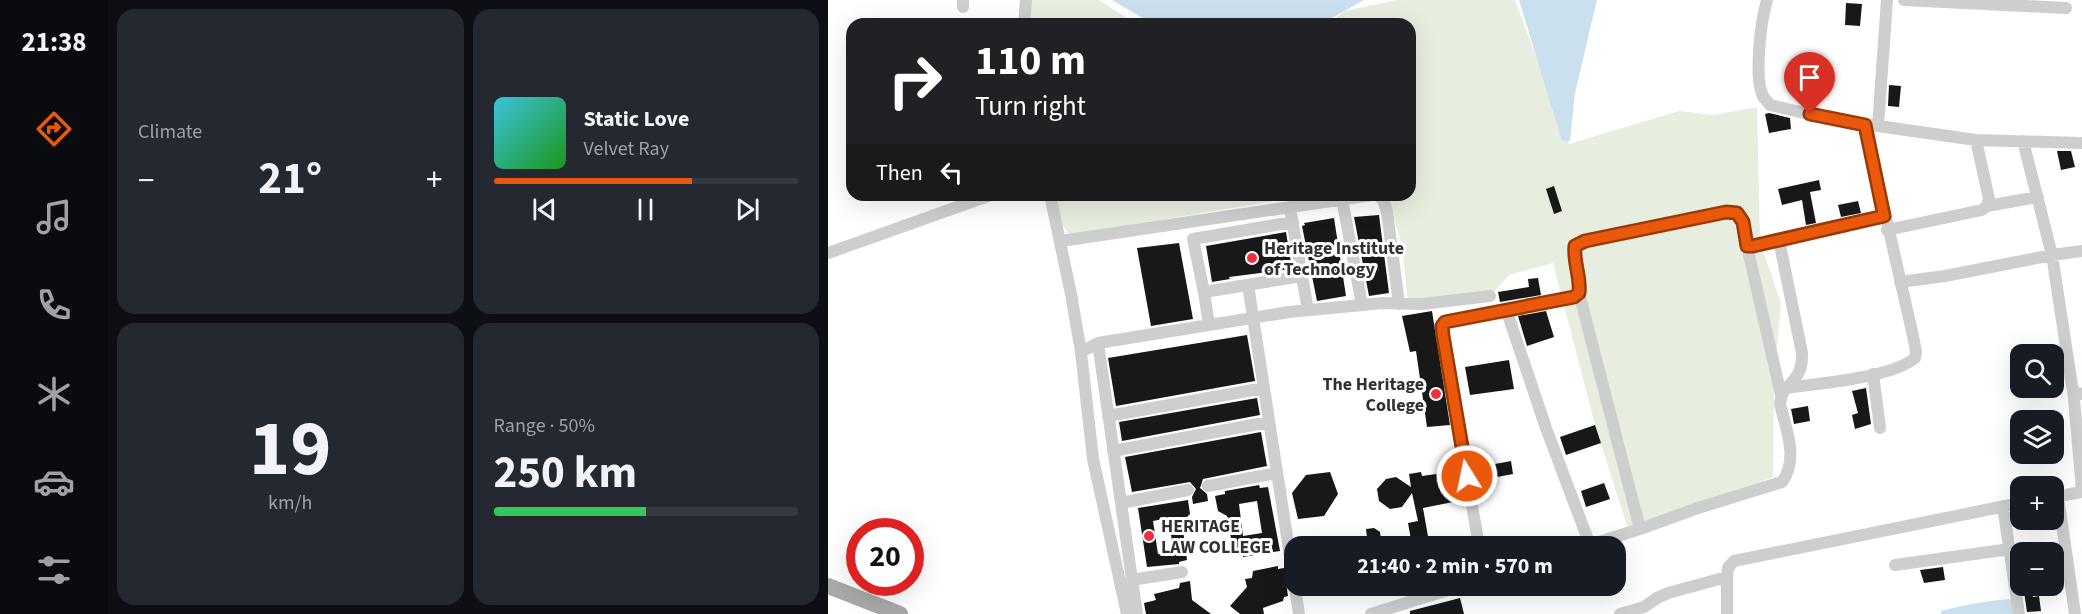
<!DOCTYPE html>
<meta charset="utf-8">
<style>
body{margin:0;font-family:"Source Sans 3",sans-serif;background:#242831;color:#f1f3f6;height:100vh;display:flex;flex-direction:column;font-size:22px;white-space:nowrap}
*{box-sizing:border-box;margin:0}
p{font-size:20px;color:#9ea1a6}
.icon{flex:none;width:33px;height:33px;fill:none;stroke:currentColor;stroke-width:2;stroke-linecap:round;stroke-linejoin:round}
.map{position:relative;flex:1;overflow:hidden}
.sheet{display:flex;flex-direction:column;gap:9px;padding:9px;background:#0d0f14;width:720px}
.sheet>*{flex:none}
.banner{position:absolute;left:18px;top:18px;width:570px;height:183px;border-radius:18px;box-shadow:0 6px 24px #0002;background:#202124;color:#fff;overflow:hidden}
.controls{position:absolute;left:1182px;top:344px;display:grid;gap:12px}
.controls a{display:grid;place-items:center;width:54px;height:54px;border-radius:12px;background:#171b24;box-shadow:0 6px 24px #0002;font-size:30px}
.speed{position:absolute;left:18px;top:518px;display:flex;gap:12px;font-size:30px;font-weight:700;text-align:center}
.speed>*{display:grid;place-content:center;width:78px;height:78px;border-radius:50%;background:#171b24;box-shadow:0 6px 24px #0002;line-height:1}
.speed .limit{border:9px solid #d22;background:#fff;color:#111}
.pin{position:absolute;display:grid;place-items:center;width:51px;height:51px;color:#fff;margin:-62px -26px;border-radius:50% 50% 50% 0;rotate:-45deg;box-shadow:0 0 6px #0007}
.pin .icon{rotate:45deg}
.me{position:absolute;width:66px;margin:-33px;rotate:350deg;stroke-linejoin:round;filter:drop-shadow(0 0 4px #0008)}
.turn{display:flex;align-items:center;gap:21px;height:126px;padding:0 30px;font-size:27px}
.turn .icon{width:78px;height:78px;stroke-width:2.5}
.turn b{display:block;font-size:42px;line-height:51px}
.then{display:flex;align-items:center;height:57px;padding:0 30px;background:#0003;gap:12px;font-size:22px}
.big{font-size:45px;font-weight:700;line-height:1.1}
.sheet .card{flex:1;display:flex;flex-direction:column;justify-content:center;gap:9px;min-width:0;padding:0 21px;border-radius:18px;background:#242831}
.sheet .dial{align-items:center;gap:0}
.dial b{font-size:78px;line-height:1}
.song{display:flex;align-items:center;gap:18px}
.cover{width:72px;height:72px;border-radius:9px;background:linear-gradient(135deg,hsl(190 70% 55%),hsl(120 70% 35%))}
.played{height:6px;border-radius:3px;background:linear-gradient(90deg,#ea580c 65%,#363941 65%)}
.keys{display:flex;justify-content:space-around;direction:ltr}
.heat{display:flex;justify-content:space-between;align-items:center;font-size:33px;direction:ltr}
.charge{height:9px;border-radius:4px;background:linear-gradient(90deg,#34c759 50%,#363941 0)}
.sheet .tiles{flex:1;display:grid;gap:9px;grid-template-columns:repeat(2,1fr)}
.trip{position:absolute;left:456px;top:536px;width:342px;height:60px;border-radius:18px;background:#171b24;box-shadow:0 6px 24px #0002;font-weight:700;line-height:60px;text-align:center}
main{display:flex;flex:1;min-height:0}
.menu{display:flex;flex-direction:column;width:108px;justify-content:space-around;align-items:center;background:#090b0e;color:#9ea1a6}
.menu .icon{width:42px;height:42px}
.menu .current{color:#ea580c}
.menu b{font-size:27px;color:#f1f3f6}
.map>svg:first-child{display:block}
.green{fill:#e7eedf}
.water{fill:#cbe0ee}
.building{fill:#181818;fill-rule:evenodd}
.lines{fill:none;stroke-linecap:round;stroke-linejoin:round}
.minor{stroke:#cecece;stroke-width:12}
.major{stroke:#a9a9a9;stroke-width:16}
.route-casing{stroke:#983908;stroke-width:15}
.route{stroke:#ea580c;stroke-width:10}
.poi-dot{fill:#ea313d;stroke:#fff;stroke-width:2}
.labels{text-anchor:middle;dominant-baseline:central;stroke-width:6;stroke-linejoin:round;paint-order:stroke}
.poi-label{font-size:18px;font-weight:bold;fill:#313131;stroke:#fff;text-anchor:start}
</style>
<main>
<nav class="menu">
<b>21:38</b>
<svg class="icon current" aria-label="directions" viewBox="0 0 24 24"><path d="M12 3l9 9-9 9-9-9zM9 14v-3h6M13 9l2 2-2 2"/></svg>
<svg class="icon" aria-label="music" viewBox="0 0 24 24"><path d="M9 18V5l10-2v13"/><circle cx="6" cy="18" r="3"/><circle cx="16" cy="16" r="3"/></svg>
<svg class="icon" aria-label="phone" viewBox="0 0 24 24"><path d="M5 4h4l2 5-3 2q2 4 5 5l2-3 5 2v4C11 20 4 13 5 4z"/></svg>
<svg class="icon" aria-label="climate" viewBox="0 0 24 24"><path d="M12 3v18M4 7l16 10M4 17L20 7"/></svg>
<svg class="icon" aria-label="car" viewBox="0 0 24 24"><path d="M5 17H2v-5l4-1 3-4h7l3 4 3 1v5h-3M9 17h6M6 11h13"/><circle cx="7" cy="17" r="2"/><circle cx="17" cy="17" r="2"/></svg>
<svg class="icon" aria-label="filters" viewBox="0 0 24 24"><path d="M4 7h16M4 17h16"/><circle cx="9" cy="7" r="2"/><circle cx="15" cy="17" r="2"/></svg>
</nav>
<section class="sheet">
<div class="tiles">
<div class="card"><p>Climate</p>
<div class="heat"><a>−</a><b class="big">21°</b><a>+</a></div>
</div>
<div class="card">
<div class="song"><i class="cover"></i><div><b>Static Love</b><p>Velvet Ray</p></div></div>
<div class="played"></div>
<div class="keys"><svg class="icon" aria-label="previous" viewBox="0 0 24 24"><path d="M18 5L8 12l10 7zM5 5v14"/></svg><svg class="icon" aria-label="pause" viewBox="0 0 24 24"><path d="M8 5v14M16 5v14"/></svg><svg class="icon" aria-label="next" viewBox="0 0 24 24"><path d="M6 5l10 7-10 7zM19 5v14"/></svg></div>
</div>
<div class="card dial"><b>19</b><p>km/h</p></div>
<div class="card"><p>Range · 50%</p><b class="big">250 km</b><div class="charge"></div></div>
</div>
</section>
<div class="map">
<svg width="1254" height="614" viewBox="0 0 1254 614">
<rect width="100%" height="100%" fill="#fff"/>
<path class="green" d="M195 0H271L308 24H194Z
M569 0H687L741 144 851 111 886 115 929 107 932 242 953 303 946 380 945 477 801 532 767 425 725 263 681 275 662 296 580 302 574 245 559 195H582V24H500L517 11Z
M220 195H481L242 235 225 213Z"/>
<path class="water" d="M284 0H536L493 24H325Z
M691 0H769L747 93 742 141H734Z
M1184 599 1187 614H1113V611C1136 605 1160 600 1184 599Z"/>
<path class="building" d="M1018 3 1034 4 1032 26 1017 25Z
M1061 85 1073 86 1071 107 1060 106Z
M941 113 962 118 963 129 941 133 937 114Z
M1229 151H1243L1247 167 1233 170Z
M991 180 993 190 982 192 988 223 978 225 974 200 954 205 950 189Z
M726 186 734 211 726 214 718 189Z
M1030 201 1033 213 1013 217 1010 205Z
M551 215 561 293 541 296 526 217Z
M506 218 518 296 489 301 474 226 477 225 476 223Z
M458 232 464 269 401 277 402 279 384 282 378 246Z
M351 243 365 319 323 326 309 248Z
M710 278 713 295 672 302 670 292 701 287 700 279Z
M604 311 622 425 599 427 588 351 582 352 574 316Z
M718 311 726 337 699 346 690 316Z
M419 335 427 381 288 406 280 358Z
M681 360 686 389 642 395 637 367Z
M1038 388 1043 424 1027 429 1024 415 1030 413 1024 391Z
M429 398 432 415 294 441 291 422Z
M980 406 982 421 966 424 963 409Z
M767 425 773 443 738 455 732 437Z
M433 432 439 466 375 479 372 488 379 494 380 501 365 504 364 497 368 489 362 482 304 492 297 457Z
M683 461 685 474 653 480 651 467Z
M630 471 635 500 595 508 601 542 584 545 580 523 590 521 584 493 574 507 562 509 551 501 549 489 558 479 568 477 583 487 581 474 593 472 594 476Z
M502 472 510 494 496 516 470 519 464 493 478 475Z
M776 483 782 499 758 507 753 491Z
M431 485 432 488 440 487 452 551 415 557V554L406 555 399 516 390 511 387 496 397 494V491ZM429 501 434 533 415 536 411 504Z
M360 500 362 514 354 522 359 560 351 562V564L319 567 310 508ZM340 518 346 552 330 554 325 521Z
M546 528 552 532 554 546H533L539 538 538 529Z
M450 566V569L456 568 460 596 456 597 455 601 435 608 436 614H412L402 606 419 587 417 579 424 578 425 571Z
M1115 567 1117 580 1096 583 1092 570Z
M362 581 364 600 383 614H318L316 603 328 600 326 594 351 588 352 583Z
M1195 585H1203L1205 597 1211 596 1213 611 1199 612Z
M632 598 636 614H582V611Z"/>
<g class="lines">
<path class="minor" d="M939 0C933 20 925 80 936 98 936 98 942 104 942 105L1001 119 1148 140 1254 143
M1076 0 1238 8
M135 7V0
M196 24 198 0
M1050 126 1059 0
M1195 141 1224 255 1244 386 1246 392 1254 394
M222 195 243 294 253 352 265 459 299 614
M549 195 555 200 559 212 571 304
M514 199 534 305
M1159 206 1210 197
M463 214 480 310
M465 222 365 239 376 292 474 276
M1059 230 1154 210 1159 206 1161 199 1148 140
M233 241 544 195
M919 246 953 395
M0 253 163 195
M1072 282 1117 276 1224 255 1254 251
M420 285 471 614
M376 292 381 325
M751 293 812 529
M678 309 718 428 762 545
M270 343 309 614
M253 352 270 343 461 312 555 303 594 304 662 296
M1045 374 1052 428
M957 388C989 384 1063 378 1087 358L1088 352 1085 336 1037 125
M1245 388 1254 490
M280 416 436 388
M285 451 441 422
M380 486 449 473
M1230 496 1247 614
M1226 497 1254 492
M293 503 360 490
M1175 506 1191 614
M651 546 615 336 614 326 617 322 746 297C759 285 745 261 747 246L757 241 898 212 909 213 915 222 919 246H925L1056 216
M758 546 812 529 870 508 954 482C971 459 958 429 952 404 954 386 963 387 970 374 974 367 974 360 974 353L951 240
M1067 565 1182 549
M899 577V614
M303 580 354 572
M543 614 636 585
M792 614 816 607 829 598 840 593 899 577 900 568 906 561 1192 503"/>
<path class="major" d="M0 586 72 614"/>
</g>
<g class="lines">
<defs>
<path id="route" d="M639 476 615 336 614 326 617 322 746 297 751 293C753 277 745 262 747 246L757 241 898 212 909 213 915 222 919 246H925L1056 216 1037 125 982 114"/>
</defs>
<use href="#route" class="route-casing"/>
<use href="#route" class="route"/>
</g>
<g class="poi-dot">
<circle cx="424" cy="258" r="6"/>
<circle cx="608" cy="394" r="6"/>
<circle cx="321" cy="536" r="6"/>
</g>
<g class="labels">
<g class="poi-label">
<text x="436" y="248">Heritage Institute<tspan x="436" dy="21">of Technology</tspan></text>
<text x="596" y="384" text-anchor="end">The Heritage<tspan x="596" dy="21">College</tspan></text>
<text x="333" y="526">HERITAGE<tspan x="333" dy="21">LAW COLLEGE</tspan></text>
</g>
</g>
</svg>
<div class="controls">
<a><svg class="icon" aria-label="search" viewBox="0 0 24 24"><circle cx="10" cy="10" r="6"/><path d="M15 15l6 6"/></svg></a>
<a><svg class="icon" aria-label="layers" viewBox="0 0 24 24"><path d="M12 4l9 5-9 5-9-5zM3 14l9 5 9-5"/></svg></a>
<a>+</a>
<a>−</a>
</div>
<div class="speed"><div class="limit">20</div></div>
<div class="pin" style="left:982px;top:114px;background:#d93025"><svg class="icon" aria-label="arrive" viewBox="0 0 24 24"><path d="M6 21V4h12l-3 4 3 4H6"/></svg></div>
<svg class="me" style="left:639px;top:476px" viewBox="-20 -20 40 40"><circle r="17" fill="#ea580c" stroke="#fff" stroke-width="3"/><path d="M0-11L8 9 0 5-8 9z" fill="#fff"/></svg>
<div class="trip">21:40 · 2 min · 570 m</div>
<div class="banner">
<div class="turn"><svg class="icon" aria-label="right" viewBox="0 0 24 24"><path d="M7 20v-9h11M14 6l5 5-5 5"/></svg><div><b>110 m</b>Turn right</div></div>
<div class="then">Then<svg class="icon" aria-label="left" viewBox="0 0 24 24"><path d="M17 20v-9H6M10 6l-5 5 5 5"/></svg></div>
</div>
</div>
</main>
